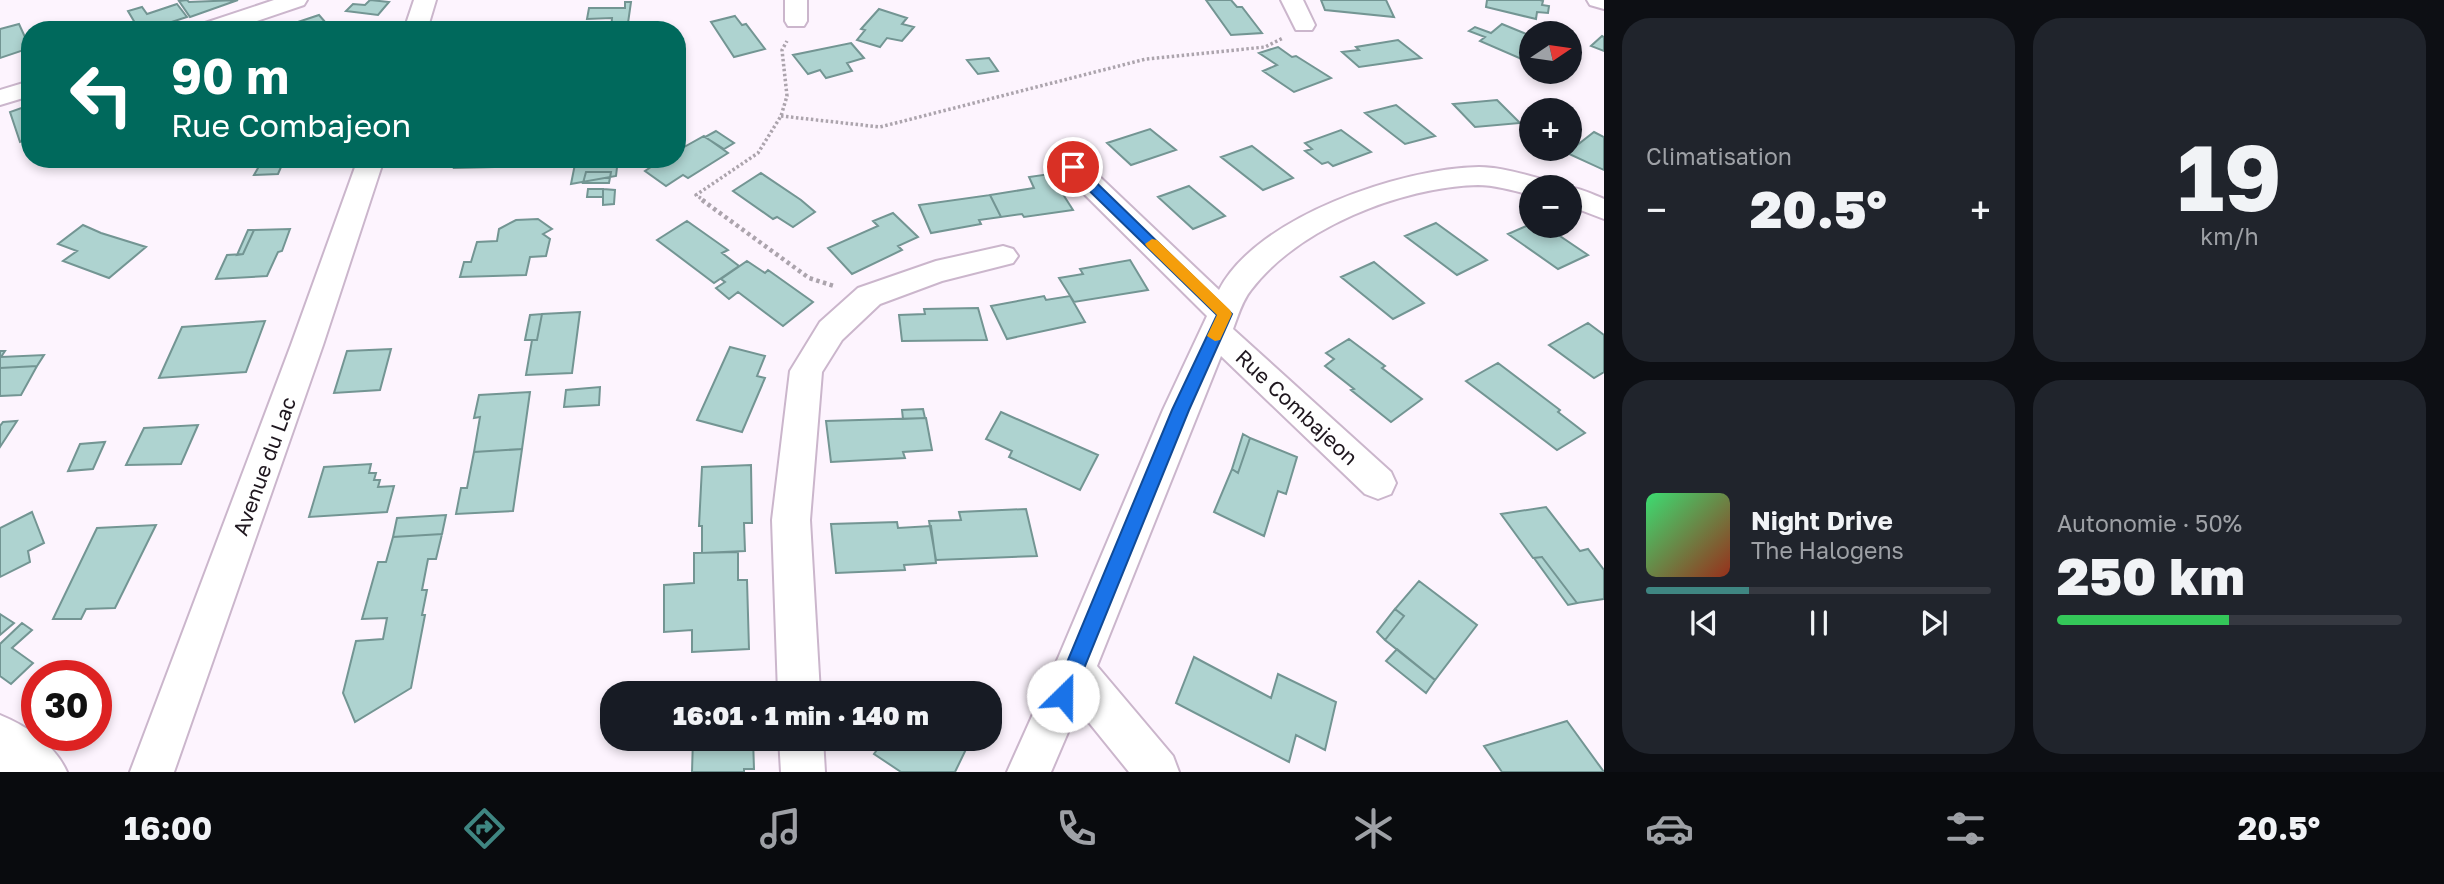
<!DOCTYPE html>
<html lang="fr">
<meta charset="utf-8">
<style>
body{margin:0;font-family:"Golos Text",sans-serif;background:#20242c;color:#f1f3f6;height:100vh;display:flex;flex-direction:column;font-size:26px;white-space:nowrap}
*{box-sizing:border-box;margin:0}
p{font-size:23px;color:#9ea1a6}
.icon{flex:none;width:38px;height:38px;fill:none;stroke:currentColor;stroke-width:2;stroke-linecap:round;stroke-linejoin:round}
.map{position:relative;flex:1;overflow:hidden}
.sheet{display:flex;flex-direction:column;gap:18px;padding:18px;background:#0d0f14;width:840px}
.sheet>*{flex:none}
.guide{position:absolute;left:21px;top:21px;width:665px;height:147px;border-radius:28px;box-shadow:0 4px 10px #0003;background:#00695c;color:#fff;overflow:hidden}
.needle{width:46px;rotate:77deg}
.controls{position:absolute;left:1519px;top:21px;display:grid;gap:14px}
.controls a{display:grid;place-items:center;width:63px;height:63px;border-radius:50%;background:#171b24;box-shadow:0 4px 10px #0003;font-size:35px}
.speed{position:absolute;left:21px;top:660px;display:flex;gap:14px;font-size:35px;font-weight:700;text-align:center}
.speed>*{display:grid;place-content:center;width:91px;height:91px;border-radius:50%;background:#171b24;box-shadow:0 4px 10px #0003;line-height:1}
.speed .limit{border:10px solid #d22;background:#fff;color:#111}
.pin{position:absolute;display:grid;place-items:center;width:60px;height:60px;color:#fff;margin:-30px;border:4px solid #fff;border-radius:50%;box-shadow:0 2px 7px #0007}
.me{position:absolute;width:77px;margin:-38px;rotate:23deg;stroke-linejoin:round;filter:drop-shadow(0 0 5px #0008)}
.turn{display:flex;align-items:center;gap:24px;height:147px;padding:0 35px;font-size:32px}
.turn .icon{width:91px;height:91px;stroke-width:2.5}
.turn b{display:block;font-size:49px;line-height:60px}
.big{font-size:52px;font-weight:800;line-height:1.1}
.sheet .tile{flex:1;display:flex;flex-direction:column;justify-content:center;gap:10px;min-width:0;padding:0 24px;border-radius:28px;background:#20242c}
.sheet .dial{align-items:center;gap:0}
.dial b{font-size:91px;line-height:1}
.song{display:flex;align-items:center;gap:21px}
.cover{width:84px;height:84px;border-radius:10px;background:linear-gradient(135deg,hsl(140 70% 55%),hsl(10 70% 35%))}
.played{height:7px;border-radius:4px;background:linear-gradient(90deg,#3f8682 30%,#363941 30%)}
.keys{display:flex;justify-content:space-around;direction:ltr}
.heat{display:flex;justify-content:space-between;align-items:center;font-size:38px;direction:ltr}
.charge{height:10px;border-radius:5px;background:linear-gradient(90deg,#34c759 50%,#363941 0)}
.sheet .tiles{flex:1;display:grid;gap:18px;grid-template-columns:repeat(2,1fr)}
.trip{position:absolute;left:600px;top:681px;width:402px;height:70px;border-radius:28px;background:#171b24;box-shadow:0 4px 10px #0003;font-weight:800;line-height:70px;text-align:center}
.tabs{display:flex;height:112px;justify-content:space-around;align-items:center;background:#090b0e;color:#9ea1a6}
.tabs .icon{width:49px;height:49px}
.tabs .active{color:#3f8682}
.tabs b{font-size:32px;color:#f1f3f6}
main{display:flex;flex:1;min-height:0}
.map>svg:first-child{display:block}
.building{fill:#aed3d0;stroke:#739593;stroke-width:2}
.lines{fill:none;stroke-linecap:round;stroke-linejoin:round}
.street-casing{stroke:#cbb6cc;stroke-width:4}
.secondary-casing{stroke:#cbb6cc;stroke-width:4}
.path-far1{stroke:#aca4ad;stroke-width:3.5;stroke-dasharray:2.5 2.5;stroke-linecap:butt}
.path{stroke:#aca4ad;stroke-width:4.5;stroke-dasharray:3.5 3.5;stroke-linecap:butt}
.street{fill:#fff;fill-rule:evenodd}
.secondary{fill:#fff;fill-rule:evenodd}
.route{fill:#1a73e8;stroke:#114b97;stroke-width:2}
.slow{fill:#f59e0b}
.labels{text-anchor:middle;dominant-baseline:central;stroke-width:5;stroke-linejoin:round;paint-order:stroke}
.street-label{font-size:21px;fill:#1e161e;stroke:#fff}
</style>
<main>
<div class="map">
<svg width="1604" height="772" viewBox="0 0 1604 772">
<rect width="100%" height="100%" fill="#fdf4fe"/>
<path class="building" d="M187 0 189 2 238 0 190 17 179 1Z
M370 0 389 2 378 15 346 11 353 4 365 5Z
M1206 0H1231L1237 7H1242L1262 33 1231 35Z
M1321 0H1386L1394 17 1325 10Z
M1487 0H1540L1543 1 1542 5 1549 6 1548 13 1537 12 1536 19 1486 7Z
M625 2H631L627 30H611L612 18 587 19 589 8H625Z
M177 4 187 17 156 27 153 23 138 28 128 11 142 7 147 14Z
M879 9 907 18 902 24 914 27 902 41 887 38 880 47 857 40 865 30 861 29Z
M319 15 332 30 277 29Z
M735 16 742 25 746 24 765 49 734 57 711 22Z
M521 23 519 30H477L479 25Z
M19 24 30 48 0 58V29Z
M1502 24 1531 36V63L1480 41 1485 37 1469 31 1475 27 1491 33Z
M1602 36 1604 37V51L1591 46Z
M1398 40 1421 58 1359 67 1342 52 1359 50 1356 47Z
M851 43 864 58 847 63 852 71 826 78 820 70 808 74 793 55Z
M1278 47 1292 57 1296 56 1331 78 1294 92 1263 71 1277 65 1259 53Z
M989 58 998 71 978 74 967 60Z
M1497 100 1520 123 1475 127 1453 104Z
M30 105V138L20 142 10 112Z
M1396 105 1435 136 1405 144 1365 113Z
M1150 129 1176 150 1131 165 1107 143Z
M1341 130 1371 152 1333 166 1328 162 1322 164 1305 151 1312 149 1305 143Z
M716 131 734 143 724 149 705 137Z
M1594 132 1604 137V170L1567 153Z
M704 136 728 153 688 178 683 175 666 186 645 171 663 159H677V151Z
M1252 146 1293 178 1263 190 1221 157Z
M457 159H496L494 167 454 168Z
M560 159H618L616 176 571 184 575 164H559Z
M284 160 278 174 254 175 262 161Z
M586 172H611L609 183H583Z
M761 173 801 200 815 212 793 227 777 217 773 219 733 191Z
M1050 174 1073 210 1024 217 1022 214 1001 217 990 195 1034 188 1029 177Z
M1189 186 1225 216 1193 229 1158 197Z
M588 189H603V197H587Z
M603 189 615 190 614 204 603 205Z
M990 195 1001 217 979 220 981 224 931 233 919 205Z
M893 213 918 237 898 246 902 250 852 274 828 248 878 226 873 221Z
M538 219 552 229 543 234 550 239 546 256 530 257 526 275 460 277 464 262H471L477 242 497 241 499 229 516 220Z
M687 221 728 250 722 253 739 266 714 283 657 240Z
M1436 223 1487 260 1457 275 1405 236Z
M1531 224 1545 226 1588 255 1558 269 1508 234Z
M83 225 101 233 146 247 109 278 63 261 77 251 58 244Z
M290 229 282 251 278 252 267 276 216 279 227 255 243 254 254 230Z
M248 230H254L243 254 237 255Z
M1130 260 1148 290 1074 302 1059 278 1083 274 1080 269Z
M747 261 765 273 768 270 813 302 783 326 738 292 729 299 716 288 725 282 721 279Z
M1374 262 1424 303 1393 319 1341 277Z
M1044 296 1046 300 1070 296 1085 322 1007 339 991 306Z
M978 308 987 340 902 341 899 315 925 314 924 309Z
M580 312 572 373 526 375 532 340H537L542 314Z
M542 314 537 340H525L530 315Z
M265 321 246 372 159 378 182 327Z
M1588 323 1604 335V372L1594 378 1549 345Z
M1349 339 1385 366 1382 368 1422 399 1391 422 1351 390 1354 389 1325 366 1334 359 1326 353Z
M730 347 765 356 757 376 765 378 742 432 697 420Z
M391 349 380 390 334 393 347 351Z
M0 351H5L1 357 44 355 37 366 0 368Z
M1498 363 1560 410 1558 412 1585 433 1557 450 1466 381Z
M37 366 21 395 0 396V368Z
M600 387 599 405 564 407 566 390Z
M530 392 522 449 474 452 480 417 474 418 479 395Z
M923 409 925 418 903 419 902 410Z
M1001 412 1098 455 1080 490 1009 457 1012 451 986 439Z
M926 418 932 450 903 452 905 458 831 462 826 421Z
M17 421 0 447V426L3 422Z
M198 425 181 464 126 465 144 428Z
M1243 434 1250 438 1238 473 1232 469Z
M1250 438 1297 457 1286 494 1278 491 1264 536 1214 512 1232 469 1238 473Z
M105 442 93 469 68 471 80 444Z
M522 449 513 511 456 514 461 488H467L474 452Z
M371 464 369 473H376L374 480H380L378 487 394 486 387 512 309 517 324 467Z
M751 465 752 523H744L745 551 702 553V526H699L702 467Z
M1546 507 1580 551 1588 549 1604 570V599L1577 603 1542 557 1533 558 1501 514Z
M1026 509 1037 556 936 560 929 521 961 520 959 512Z
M32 512 44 543 28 551 30 562 0 577V528Z
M446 515 442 534 393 537 397 518Z
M897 522 898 528 931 526 936 563 904 565 905 570 836 573 831 524Z
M156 525 115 608 86 609 81 619H53L97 528Z
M442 534 436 559H428L422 590H427L422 615H425L411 688 355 722 343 693 356 641 383 639 387 618 362 619 378 562H386L393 537Z
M738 552V580H747L749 649 692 652V630L664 632V585L694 583V553Z
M1542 557 1577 603 1568 605 1534 558Z
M1419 581 1477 625 1435 680 1385 640 1404 616 1395 609Z
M1395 609 1404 616 1385 640 1377 632Z
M0 614 14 623 0 635Z
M22 623 32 630 12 648 33 663 11 684 0 676V644Z
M1397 649 1435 680 1426 693 1386 661Z
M1194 657 1271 698 1278 674 1336 702 1325 750 1296 735 1289 762 1176 703Z
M1567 721 1604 772H1502L1484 746Z
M693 738H753L754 769H744V772H692Z
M866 738H962L969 743 955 772H901L874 754 879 747Z"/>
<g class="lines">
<defs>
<path id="street" d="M274 0H307L304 5 230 30H196L199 25Z
M414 0H436L427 30H404Z
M785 0H807V21L804 26H788L785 21Z
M1281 0H1303L1315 25 1312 30H1296Z
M1587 0H1604V9L1590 5Z
M30 81V96L0 105V90Z
M1073 158 1083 161 1219 290C1256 217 1402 168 1479 167 1500 167 1527 175 1548 181L1552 187H1531V195C1515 191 1495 185 1478 185 1401 187 1298 228 1251 290 1242 301 1238 316 1233 329L1391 472 1396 483 1391 494 1378 499 1365 494 1221 356 1097 666 1173 756 1179 772H1129L1078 709 1051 772H1007L1059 656 1163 410 1207 316 1063 173 1060 167 1063 161Z
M358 159H384L323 345 174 772H130L291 345Z
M1568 187C1580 188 1592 194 1604 199V219L1570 206Z
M1003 246 1013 249 1018 256 1013 263 942 281 880 304 842 340 822 372 810 520 820 693H778L772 520 790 371 820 322 858 288 936 261Z
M779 738H823L825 772H781Z"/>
<path id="secondary" d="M0 715C27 726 55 745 67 772H0Z"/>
</defs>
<use href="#street" class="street-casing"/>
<use href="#secondary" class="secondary-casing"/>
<path class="path-far1" d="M781 116 880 127 1146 59 1265 47 1283 38
M705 201 696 195 758 153 781 116 787 96 782 50 787 41"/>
<path class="path" d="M702 200 809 278 834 286"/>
<use href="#street" class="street"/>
<use href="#secondary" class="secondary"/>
</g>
<path class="route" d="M1073 163 1077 164 1232 314 1189 410 1070 703 1063 706 1056 703 1053 696 1172 410 1217 315 1068 170V164Z"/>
<path class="slow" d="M1152 239 1157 240 1230 310 1232 314 1220 340 1215 341 1207 336 1217 315 1147 247 1145 244Z"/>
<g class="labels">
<g class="street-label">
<text transform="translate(1297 407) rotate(43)">Rue Combajeon</text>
<text transform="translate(264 466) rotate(-70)">Avenue du Lac</text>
</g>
</g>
</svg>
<div class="controls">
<a><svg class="needle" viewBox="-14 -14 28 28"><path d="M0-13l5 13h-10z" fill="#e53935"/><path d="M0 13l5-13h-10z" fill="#9ea1a6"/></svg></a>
<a>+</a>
<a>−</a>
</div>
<div class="speed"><div class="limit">30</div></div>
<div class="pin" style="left:1073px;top:167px;background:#d93025"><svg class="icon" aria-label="arrive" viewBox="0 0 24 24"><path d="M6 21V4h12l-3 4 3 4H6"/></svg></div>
<svg class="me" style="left:1063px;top:696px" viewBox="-20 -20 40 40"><circle r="19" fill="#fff"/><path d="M0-13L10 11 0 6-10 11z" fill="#1a73e8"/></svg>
<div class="trip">16:01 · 1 min · 140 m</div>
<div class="guide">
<div class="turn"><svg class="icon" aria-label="left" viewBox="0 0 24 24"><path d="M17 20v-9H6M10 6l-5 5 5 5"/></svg><div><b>90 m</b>Rue Combajeon</div></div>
</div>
</div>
<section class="sheet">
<div class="tiles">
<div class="tile"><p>Climatisation</p>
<div class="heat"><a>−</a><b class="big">20.5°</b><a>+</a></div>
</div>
<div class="tile dial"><b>19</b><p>km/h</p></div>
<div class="tile">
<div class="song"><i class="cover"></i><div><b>Night Drive</b><p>The Halogens</p></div></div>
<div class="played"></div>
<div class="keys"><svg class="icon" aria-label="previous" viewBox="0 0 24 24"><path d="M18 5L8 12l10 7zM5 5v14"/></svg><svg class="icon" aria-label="pause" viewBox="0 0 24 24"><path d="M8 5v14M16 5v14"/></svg><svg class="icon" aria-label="next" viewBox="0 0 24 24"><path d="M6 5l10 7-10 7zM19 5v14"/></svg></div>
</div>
<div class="tile"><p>Autonomie · 50%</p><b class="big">250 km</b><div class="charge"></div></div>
</div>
</section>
</main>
<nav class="tabs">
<b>16:00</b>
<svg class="icon active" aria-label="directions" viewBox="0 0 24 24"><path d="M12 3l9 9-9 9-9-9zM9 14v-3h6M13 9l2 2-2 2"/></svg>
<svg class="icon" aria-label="music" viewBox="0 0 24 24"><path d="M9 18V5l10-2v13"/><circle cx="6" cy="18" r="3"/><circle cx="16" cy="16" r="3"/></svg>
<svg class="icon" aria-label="phone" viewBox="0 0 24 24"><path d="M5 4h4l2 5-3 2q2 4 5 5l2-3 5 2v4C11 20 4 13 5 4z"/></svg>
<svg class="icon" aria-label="climate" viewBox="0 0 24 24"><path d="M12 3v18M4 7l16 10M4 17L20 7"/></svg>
<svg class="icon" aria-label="car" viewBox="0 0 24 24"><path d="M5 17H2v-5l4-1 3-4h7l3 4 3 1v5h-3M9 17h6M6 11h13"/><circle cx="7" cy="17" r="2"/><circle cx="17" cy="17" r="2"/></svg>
<svg class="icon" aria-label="filters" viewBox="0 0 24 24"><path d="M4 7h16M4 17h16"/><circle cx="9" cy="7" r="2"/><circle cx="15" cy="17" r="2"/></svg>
<b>20.5°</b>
</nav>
